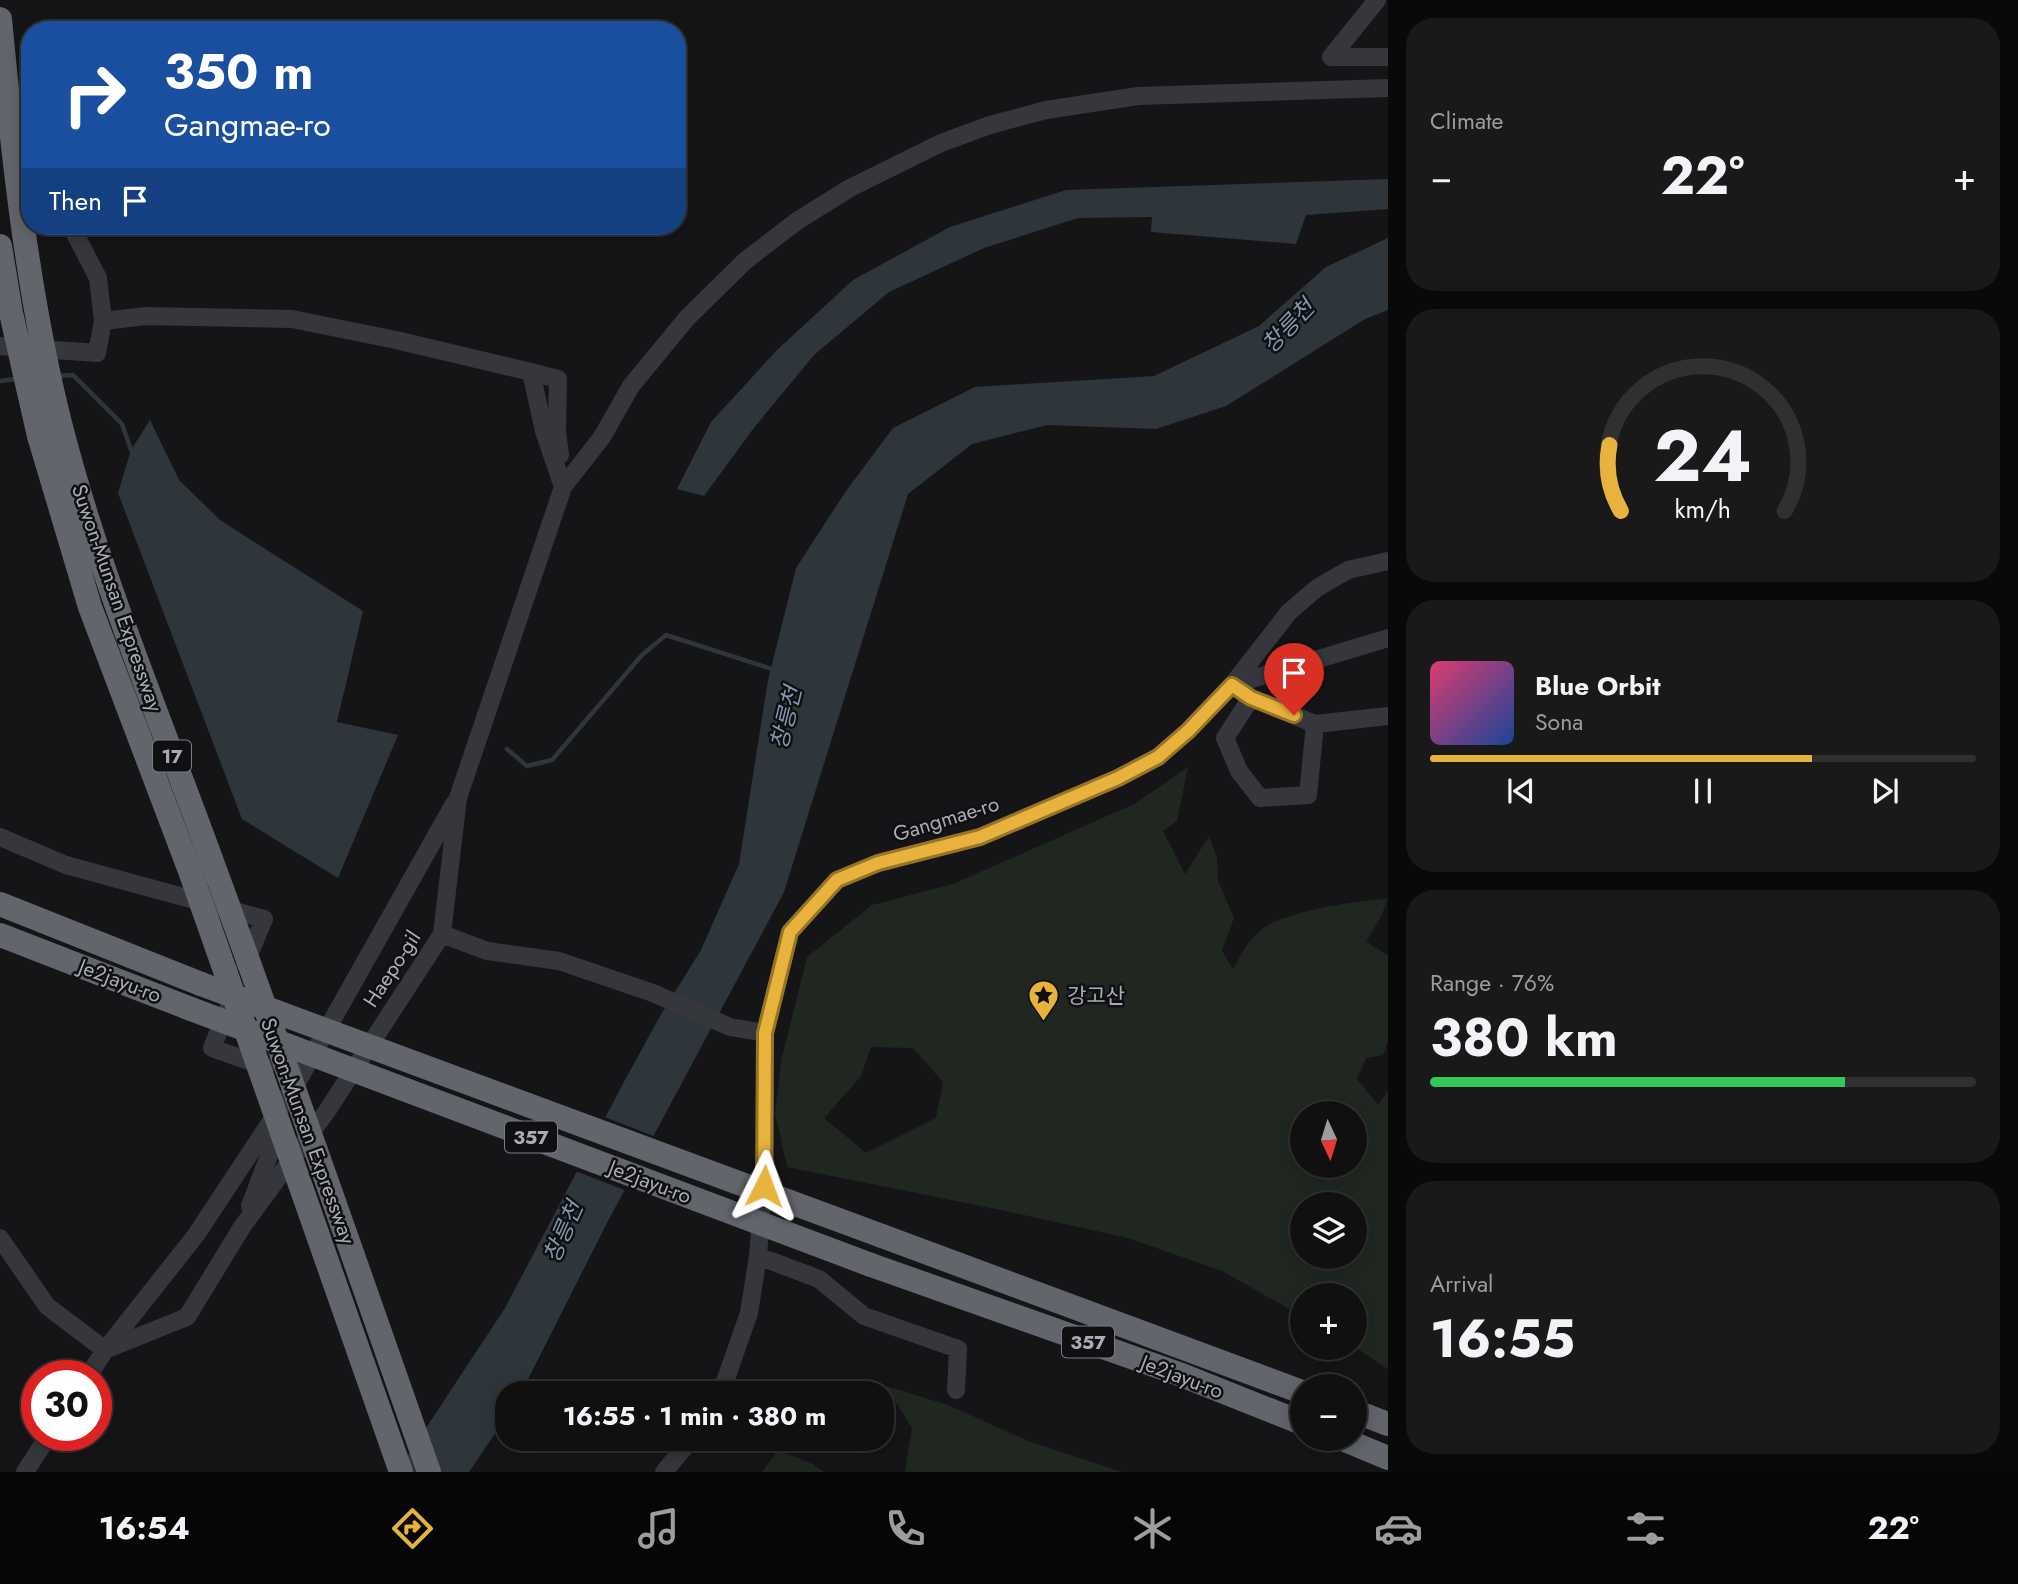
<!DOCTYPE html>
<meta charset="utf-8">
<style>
body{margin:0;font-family:Jost,"Noto Sans KR",sans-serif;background:#19191a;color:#f1f3f6;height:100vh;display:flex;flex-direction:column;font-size:26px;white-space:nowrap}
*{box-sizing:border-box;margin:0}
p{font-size:23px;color:#9c9d9f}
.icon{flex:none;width:38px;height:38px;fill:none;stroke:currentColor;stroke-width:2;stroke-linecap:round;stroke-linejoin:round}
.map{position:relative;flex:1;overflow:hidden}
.drawer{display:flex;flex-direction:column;gap:18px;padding:18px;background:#090909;width:630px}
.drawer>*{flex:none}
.hud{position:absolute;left:21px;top:21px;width:665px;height:214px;border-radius:28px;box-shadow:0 4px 18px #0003,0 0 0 2px #303031;background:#1a4fa0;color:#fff;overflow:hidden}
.needle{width:46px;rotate:176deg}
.fabs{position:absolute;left:1290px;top:1101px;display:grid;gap:14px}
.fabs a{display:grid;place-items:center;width:77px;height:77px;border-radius:50%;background:#101011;box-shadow:0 4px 18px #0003,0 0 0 2px #303031;font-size:35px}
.speed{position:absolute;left:21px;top:1360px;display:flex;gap:14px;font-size:35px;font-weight:700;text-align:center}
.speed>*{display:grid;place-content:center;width:91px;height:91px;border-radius:50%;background:#101011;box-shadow:0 4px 18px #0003,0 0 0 2px #303031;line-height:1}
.speed .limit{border:10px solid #d22;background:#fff;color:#111}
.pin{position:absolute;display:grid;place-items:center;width:60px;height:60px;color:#fff;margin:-72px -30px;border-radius:50% 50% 50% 0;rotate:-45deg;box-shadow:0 0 7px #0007}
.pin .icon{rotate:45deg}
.me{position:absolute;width:77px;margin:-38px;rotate:3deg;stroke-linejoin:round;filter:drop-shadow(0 0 5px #0008)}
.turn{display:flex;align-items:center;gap:24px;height:147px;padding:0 28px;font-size:32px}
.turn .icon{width:91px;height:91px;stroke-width:2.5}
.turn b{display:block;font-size:49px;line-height:60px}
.then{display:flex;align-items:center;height:66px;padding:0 28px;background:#0003;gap:14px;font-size:26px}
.big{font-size:52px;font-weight:700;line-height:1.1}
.drawer .widget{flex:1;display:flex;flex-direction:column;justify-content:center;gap:10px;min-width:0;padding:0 24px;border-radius:28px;background:#19191a}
.drawer .dial{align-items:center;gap:0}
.dial svg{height:182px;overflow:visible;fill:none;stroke:#303031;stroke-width:7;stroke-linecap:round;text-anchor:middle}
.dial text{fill:#f1f3f6;stroke:none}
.song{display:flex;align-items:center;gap:21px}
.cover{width:84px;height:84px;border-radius:10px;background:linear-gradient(135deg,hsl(340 70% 55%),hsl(220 70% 35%))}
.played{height:7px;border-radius:4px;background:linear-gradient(90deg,#e8b33c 70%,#303031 70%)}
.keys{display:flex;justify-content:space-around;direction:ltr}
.heat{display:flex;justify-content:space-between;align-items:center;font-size:38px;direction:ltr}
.charge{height:10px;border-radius:5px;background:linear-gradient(90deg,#34c759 76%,#303031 0)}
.trip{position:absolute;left:495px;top:1381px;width:399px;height:70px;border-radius:28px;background:#101011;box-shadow:0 4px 18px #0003,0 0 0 2px #303031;font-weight:700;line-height:70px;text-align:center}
.tab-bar{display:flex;height:112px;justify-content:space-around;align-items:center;background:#060607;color:#9c9d9f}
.tab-bar .icon{width:49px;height:49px}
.tab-bar .current{color:#e8b33c}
.tab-bar b{font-size:32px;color:#f1f3f6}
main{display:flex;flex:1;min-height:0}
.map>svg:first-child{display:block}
.green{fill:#202721;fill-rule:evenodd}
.water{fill:#2e363c}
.pier{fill:#151517}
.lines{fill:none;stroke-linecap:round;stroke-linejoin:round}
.stream{stroke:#2e363c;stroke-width:4.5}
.minor{stroke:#36373c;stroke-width:18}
.highway{stroke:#63656d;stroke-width:24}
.highway-bridge{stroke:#63656d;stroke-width:24}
.route-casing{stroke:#977427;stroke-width:18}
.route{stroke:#e8b33c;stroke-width:12}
.labels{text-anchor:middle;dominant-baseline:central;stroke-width:5;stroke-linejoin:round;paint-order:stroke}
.shield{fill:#101012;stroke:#7a7d85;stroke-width:2}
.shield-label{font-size:19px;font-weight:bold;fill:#a8acb6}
.street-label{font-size:21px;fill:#a8acb6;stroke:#101012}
.poi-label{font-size:21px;fill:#a8acb6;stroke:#101012;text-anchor:start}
.water-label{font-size:23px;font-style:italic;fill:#8198b0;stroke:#101012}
</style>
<main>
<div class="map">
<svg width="1388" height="1472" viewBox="0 0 1388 1472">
<rect width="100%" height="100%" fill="#151517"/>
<path class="green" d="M1188 767 1177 821 1163 831 1185 874 1209 836 1217 858 1218 881 1234 918 1222 951 1233 969C1241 955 1250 936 1265 927 1293 910 1355 901 1387 899L1382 915 1366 942 1388 955V1041L1383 1055 1366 1058 1357 1079 1378 1105 1388 1091V1369L1355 1347 1354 1295H1302V1316L1222 1271 1128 1238 1001 1210 787 1167 775 1113 782 1057 807 957 872 905 953 884 1134 804ZM871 1047 913 1048 943 1082 936 1118 866 1153 824 1118 861 1076ZM1302 1113H1354V1166H1302ZM1302 1204H1354V1256H1302Z
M886 1386 948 1405 1028 1441 1122 1472H905L912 1428Z
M778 1450 813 1464 824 1472H762Z"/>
<path class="water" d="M1388 179V209L1306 215 1296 244 1151 232 1152 217 1078 218 984 248 889 292 814 355 753 429 704 496 677 489 711 422 777 350 853 280 950 227 1066 190Z
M1388 238V310L1365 319 1226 406 1156 429 1047 425 972 444 908 494 784 892 608 1221 521 1393H508L507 1416 469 1472H397L505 1308 625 1080 660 1016 701 950 739 864 768 680 796 568 846 491 893 428 975 387 1154 376 1259 326 1326 267Z
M150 420 179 480 220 520 363 611 337 722 398 735 338 878 242 819 118 493 131 450Z"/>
<path class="pier" d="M602 1116 656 1137 627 1191 573 1170Z"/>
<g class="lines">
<path class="stream" d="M57 376 73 375 122 424 131 450
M0 381 16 379
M507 749 527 766 552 760 642 655 666 635 775 670"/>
<path class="minor" d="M1377 0 1331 57H1388
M71 226 98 278 103 321
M0 346 97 353 103 321 146 316 292 319 396 340 531 372 544 431 563 487
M531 372 558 379 557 431 560 455
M1232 685 1388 638
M1243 693 1251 698 1315 724 1388 716
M1251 698 1225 738 1239 771 1260 798 1308 795 1315 724
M0 837 66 865 264 919 245 964
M442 934 487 951 559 961 653 993 730 1027 765 1033
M227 1010 212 1048 266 1067
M250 1206 281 1124
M0 1238 47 1306 105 1350 196 1235 299 1079 454 804
M758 1256 819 1279 864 1316 958 1349 956 1390
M88 1376 105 1350 187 1317 242 1227 327 1111 442 934 458 798 563 487 602 437 631 386 687 318 745 261 797 221 850 188 941 143 990 125 1046 110 1138 96 1388 88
M721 1393 749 1313 758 1256 765 1162V1033L790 932 837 880 879 863 980 837 1118 778 1158 757 1188 731 1232 685 1289 612 1317 588 1348 570 1388 561
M25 1472 49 1435
M664 1472 692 1438"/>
<path class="highway" d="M0 904 201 984
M0 935 191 1009
M882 1236 1302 1392
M871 1265 1179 1374 1302 1423
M1354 1411 1388 1424
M1340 1438 1388 1458"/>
<path class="highway-bridge" d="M0 19C13 156 27 293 61 427 100 578 161 721 214 867 288 1068 358 1270 429 1472
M0 246 11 313 39 436 90 607 190 871 401 1472
M201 984 882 1236
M191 1009 871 1265"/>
</g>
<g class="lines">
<defs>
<path id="route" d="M764 1186 765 1033 790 932 837 880 878 863 980 837 1118 778 1158 757 1188 731 1232 685 1251 698 1294 715"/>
</defs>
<use href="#route" class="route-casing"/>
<use href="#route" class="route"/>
</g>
<defs>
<symbol id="sight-pin" viewBox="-11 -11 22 30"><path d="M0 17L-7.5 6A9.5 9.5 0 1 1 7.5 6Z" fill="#e8b33c" stroke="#101012"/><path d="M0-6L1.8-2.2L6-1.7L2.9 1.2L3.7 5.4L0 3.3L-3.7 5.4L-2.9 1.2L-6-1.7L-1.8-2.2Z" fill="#111"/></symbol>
</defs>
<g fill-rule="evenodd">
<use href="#sight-pin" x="1026" y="978" width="35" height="47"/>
</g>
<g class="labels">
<g class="shield">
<rect x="153" y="740.5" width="38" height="31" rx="5"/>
<rect x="505" y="1121.5" width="52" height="31" rx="5"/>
<rect x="1062" y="1326.5" width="52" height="31" rx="5"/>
</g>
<g class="shield-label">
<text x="172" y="756">17</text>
<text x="531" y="1137">357</text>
<text x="1088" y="1342">357</text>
</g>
<g class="street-label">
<text transform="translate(117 598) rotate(71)">Suwon-Munsan Expressway</text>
<text transform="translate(946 819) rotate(-17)">Gangmae-ro</text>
<text transform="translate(392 969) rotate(-57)">Haepo-gil</text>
<text transform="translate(120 981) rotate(21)">Je2jayu-ro</text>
<text transform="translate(308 1131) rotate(70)">Suwon-Munsan Expressway</text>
<text transform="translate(650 1182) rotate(21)">Je2jayu-ro</text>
<text transform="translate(1182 1377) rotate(21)">Je2jayu-ro</text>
</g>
<g class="poi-label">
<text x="1067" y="996">강고산</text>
</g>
<g class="water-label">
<text transform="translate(1288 326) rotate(-46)">창릉천</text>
<text transform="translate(786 718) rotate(-76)">창릉천</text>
<text transform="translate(563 1232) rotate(-66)">창릉천</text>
</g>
</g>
</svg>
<div class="fabs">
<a><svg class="needle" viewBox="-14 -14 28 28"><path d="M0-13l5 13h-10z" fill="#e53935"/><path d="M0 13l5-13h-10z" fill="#9c9d9f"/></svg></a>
<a><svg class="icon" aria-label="layers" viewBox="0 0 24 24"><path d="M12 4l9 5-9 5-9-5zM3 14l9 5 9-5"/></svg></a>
<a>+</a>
<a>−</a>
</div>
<div class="speed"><div class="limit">30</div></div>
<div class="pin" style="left:1294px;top:715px;background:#d93025"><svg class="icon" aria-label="arrive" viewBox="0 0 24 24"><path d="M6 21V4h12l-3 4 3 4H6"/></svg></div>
<svg class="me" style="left:764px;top:1186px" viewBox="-20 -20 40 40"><path d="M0-17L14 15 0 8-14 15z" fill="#e8b33c" stroke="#fff" stroke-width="4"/></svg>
<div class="trip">16:55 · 1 min · 380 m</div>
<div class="hud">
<div class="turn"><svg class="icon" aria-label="right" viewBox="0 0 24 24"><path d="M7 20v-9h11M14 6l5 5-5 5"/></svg><div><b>350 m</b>Gangmae-ro</div></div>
<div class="then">Then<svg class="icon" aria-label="arrive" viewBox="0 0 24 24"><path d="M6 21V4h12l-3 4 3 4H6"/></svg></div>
</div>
</div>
<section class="drawer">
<div class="widget"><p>Climate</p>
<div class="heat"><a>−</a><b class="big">22°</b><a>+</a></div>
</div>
<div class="widget dial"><svg viewBox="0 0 100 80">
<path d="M14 69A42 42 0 1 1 86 69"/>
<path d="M14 69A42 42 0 0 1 9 40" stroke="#e8b33c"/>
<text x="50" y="56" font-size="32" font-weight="700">24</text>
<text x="50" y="72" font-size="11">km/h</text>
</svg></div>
<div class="widget">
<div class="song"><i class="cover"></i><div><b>Blue Orbit</b><p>Sona</p></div></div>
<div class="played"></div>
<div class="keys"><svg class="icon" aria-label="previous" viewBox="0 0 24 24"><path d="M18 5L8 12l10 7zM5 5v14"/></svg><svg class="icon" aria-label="pause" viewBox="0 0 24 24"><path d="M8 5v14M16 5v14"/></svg><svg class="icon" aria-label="next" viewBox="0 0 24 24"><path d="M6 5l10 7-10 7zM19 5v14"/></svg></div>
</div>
<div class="widget"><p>Range · 76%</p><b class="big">380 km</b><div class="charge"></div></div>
<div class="widget"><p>Arrival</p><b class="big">16:55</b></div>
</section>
</main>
<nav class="tab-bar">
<b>16:54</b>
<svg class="icon current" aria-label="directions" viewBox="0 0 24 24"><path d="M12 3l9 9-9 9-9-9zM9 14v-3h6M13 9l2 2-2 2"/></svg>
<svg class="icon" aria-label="music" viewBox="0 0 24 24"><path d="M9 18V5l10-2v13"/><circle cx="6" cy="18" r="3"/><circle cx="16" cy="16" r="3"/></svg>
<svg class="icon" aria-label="phone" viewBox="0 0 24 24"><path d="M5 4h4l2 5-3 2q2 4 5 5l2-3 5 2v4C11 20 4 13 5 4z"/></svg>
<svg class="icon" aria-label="climate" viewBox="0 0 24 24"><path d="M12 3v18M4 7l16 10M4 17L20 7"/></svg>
<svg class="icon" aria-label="car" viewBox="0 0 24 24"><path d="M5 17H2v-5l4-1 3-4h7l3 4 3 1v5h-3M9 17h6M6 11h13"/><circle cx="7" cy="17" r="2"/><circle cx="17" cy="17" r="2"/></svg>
<svg class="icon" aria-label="filters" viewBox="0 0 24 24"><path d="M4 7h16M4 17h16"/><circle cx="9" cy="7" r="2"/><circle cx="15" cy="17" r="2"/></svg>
<b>22°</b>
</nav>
